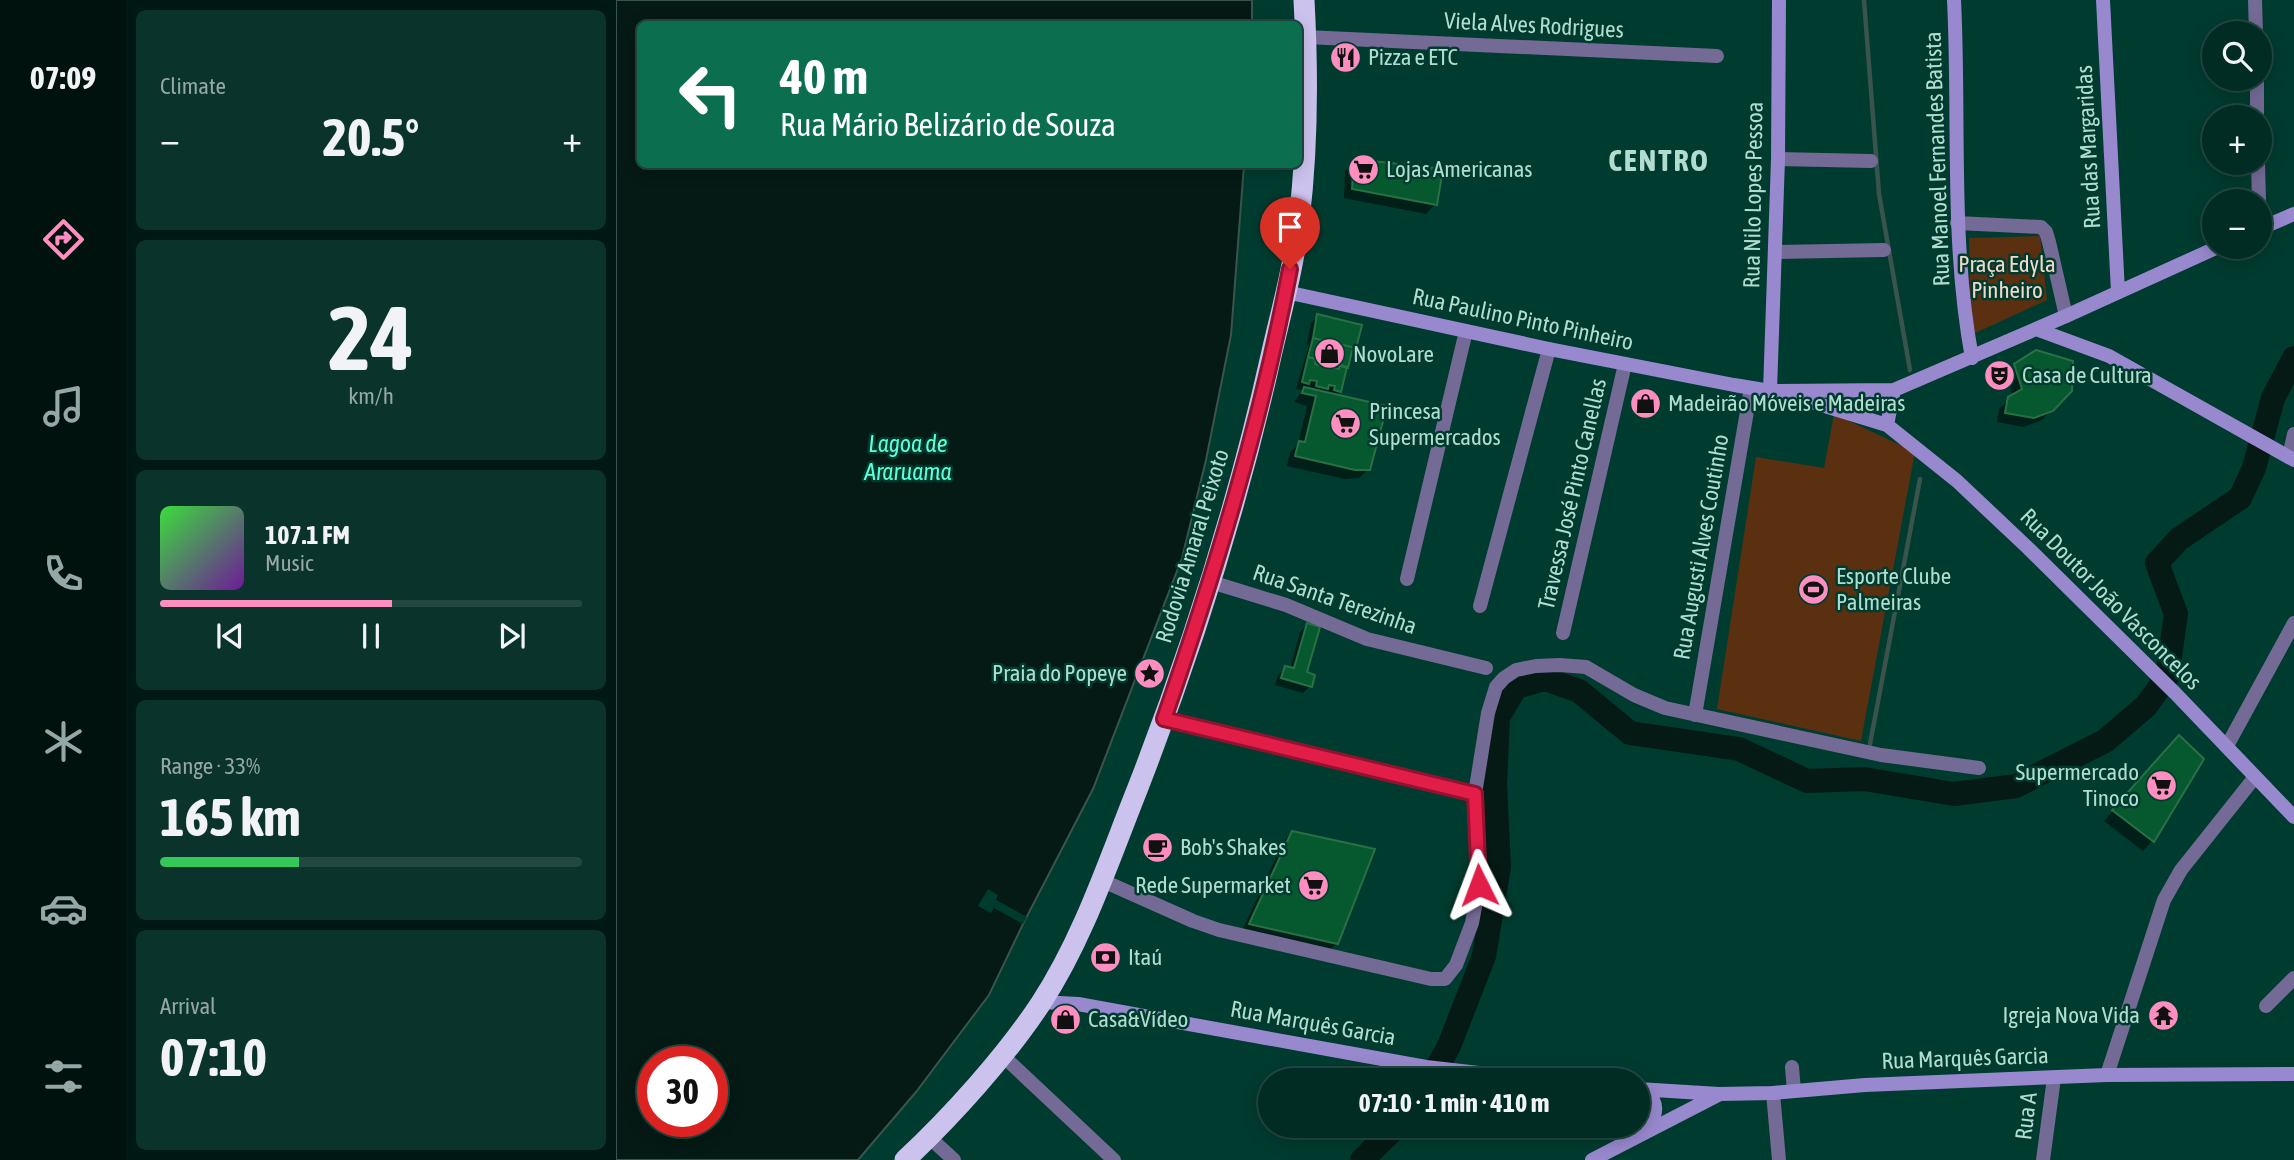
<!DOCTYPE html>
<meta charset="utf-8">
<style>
body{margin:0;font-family:"Asap Condensed",sans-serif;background:#0a342b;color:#f1f3f6;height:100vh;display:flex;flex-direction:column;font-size:26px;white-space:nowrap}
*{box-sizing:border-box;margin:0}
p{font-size:23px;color:#95a7a6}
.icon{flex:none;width:38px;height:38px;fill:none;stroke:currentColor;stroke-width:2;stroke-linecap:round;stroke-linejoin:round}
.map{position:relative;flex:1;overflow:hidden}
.side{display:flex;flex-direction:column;gap:10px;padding:10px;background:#001813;width:490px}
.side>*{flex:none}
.hud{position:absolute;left:21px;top:21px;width:665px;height:147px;border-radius:10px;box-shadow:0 4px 18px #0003,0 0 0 2px #224841;background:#0b6e4f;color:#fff;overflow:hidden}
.tools{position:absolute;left:1586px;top:21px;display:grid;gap:14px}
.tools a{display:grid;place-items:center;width:70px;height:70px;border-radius:50%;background:#002c23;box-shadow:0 4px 18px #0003,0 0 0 2px #224841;font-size:35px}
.speed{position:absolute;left:21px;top:1046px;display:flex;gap:14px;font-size:35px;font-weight:700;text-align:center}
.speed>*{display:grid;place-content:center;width:91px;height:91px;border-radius:50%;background:#002c23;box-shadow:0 4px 18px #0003,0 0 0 2px #224841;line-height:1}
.speed .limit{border:10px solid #d22;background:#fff;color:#111}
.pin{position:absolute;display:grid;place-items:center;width:60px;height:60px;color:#fff;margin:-72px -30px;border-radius:50% 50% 50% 0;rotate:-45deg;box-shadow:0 0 7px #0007}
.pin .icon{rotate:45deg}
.me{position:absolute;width:77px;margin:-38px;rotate:357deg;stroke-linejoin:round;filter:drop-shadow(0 0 5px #0008)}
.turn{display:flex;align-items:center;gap:24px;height:147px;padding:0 28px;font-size:32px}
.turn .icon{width:91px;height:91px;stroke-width:2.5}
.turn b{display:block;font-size:49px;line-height:60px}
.big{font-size:52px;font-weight:700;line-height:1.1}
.side .widget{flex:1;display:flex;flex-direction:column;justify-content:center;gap:10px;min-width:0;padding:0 24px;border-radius:10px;background:#0a342b}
.side .dial{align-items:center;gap:0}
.dial b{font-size:91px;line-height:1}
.song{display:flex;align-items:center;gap:21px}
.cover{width:84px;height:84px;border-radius:10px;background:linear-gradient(135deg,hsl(120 70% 55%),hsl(280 70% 35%))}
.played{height:7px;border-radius:4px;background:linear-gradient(90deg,#fd8ebf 55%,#224841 55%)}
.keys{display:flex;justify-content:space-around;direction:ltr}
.heat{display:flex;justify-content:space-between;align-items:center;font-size:38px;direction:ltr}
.charge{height:10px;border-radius:5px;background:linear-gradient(90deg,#34c759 33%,#224841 0)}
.trip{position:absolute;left:642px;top:1068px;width:392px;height:70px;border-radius:35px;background:#002c23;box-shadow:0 4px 18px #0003,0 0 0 2px #224841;font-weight:700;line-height:70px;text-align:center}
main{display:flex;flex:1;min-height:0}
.tab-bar{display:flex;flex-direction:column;width:126px;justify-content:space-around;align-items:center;background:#00120e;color:#95a7a6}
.tab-bar .icon{width:49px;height:49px}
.tab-bar .selected{color:#fd8ebf}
.tab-bar b{font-size:32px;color:#f1f3f6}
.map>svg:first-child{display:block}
.green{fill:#5a3011}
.water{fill:#051a14;stroke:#39544c;stroke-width:2;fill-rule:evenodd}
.pier{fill:#003b2f}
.shadow{fill:#0007}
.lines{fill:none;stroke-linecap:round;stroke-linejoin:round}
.stream{stroke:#39544c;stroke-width:4.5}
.river{stroke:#051a14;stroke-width:24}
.building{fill:#06582e;stroke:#297045;stroke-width:2}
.street{stroke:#736a96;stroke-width:14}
.secondary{stroke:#9889ce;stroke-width:14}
.highway{stroke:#cbc3ee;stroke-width:21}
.route-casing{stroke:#92132f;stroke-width:18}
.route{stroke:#e11d48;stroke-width:12}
.labels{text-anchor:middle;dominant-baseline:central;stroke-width:5;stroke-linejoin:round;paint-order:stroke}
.street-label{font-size:23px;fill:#b1ddcf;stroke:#003b2f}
.poi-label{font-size:23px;fill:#b1ddcf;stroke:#003b2f;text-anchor:start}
.park-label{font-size:23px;fill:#f2d8c8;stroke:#003b2f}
.water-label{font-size:24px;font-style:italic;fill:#5ffed6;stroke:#003b2f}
.district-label{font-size:30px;font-weight:bold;letter-spacing:2px;fill:#b1ddcf;stroke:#003b2f}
</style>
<main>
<nav class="tab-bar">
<b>07:09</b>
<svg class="icon selected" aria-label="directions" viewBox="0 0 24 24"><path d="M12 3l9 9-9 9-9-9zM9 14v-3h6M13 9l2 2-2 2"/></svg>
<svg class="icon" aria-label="music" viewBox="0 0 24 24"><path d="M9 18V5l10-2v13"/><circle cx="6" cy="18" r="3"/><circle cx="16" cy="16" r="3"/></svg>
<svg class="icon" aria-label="phone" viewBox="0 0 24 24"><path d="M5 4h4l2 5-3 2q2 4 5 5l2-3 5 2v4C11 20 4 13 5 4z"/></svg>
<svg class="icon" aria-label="climate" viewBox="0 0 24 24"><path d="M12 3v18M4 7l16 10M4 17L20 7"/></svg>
<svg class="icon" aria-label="car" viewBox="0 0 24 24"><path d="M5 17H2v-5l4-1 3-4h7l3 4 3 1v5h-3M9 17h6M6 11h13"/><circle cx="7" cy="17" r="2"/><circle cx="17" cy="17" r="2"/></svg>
<svg class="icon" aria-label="filters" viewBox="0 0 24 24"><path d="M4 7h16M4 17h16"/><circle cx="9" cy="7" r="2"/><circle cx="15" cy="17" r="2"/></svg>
</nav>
<section class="side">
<div class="widget"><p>Climate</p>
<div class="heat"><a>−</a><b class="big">20.5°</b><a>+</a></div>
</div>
<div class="widget dial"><b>24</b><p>km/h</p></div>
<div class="widget">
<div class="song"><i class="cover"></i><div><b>107.1 FM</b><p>Music</p></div></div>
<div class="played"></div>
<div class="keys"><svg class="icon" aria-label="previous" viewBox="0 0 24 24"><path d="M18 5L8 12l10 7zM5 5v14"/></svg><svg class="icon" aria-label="pause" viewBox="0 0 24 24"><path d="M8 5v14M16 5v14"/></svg><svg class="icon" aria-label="next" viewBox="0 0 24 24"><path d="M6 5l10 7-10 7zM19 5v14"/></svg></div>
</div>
<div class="widget"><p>Range · 33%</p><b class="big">165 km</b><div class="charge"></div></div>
<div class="widget"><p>Arrival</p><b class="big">07:10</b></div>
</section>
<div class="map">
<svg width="1678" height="1160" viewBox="0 0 1678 1160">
<rect width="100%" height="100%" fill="#003b2f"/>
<path class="green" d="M1424 236 1431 300 1355 335 1353 238Z
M1218 414 1299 452 1245 741 1101 709 1140 457 1208 468Z"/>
<path class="water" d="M0 0H636V24H24V164L628 165 615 335 590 460 566 558 477 789 407 924 373 995 300 1092 242 1160H0ZM37 1062H96V1122H37Z"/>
<path class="pier" d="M372 889 382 895 380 900 411 917 407 924 378 908 375 913 362 906Z"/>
<path class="shadow" d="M738 161 819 204 810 214 728 198 729 171Z
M702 316 738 351 733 355 724 391 719 396 753 469 743 478 729 479 671 466 674 452 682 445 691 406 678 402 687 390 680 389 693 345H691L695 323Z
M1399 366 1454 390 1426 420 1407 427 1381 422 1383 409 1397 397 1390 375Z
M691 625 689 674 694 686 687 693 659 685 662 675 669 668 674 669 684 632Z
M1554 747 1585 759 1536 841 1527 851 1488 821Z
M677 832 721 943 711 953 625 933 667 842Z"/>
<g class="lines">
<path class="stream" d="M1248 0 1263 194 1294 370
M1254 744 1304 479
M1248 779V769"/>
<path class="river" d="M814 1080 833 1046 868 956 883 867 879 784 882 717 900 687 929 679 963 691 1014 733 1123 749 1191 781 1248 779 1338 794 1400 786 1489 741 1530 706 1551 677 1560 614 1541 563 1563 539 1624 498 1638 468 1657 398 1678 358
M746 1160 782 1125"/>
</g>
<path class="building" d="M738 159 827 169 821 205 736 189Z
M701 314 746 325 740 348 697 338Z
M697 338 740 348 739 351H736L732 368 692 357Z
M1420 350 1457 361 1456 391 1437 411 1418 418 1389 413 1392 397 1406 389 1398 364Z
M692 357 700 359 699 364 703 365 704 360 720 364 719 368 723 369 724 365 731 367 725 392 718 390 719 386 713 385 712 389 700 386 701 381 694 380 693 384 686 382Z
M688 387 771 406 754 470H739L679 456 683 441 689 442 700 396 686 393Z
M691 623 704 627 691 672 699 675 696 687 665 678 669 666 678 668Z
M1563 735 1588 759 1538 842 1496 810Z
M676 831 759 849 722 944 633 924Z"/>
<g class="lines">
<path class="street" d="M1639 0 1640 33
M690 37 1101 56
M1641 79V117
M1162 159 1255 161
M1642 163 1643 201
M1643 209 1644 229
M1341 223 1425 227 1430 232 1433 242 1450 316
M1159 252 1268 250
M1673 457 1678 434
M791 579 850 331
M595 582 670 605 751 639 870 668
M864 606 933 349
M947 633 1009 364
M1079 715 1135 388
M548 720 859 794
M1611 746 1678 623
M485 880 577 921 603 930 815 979H829L840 965 856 923 863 885 859 794 872 713 880 687 888 678 900 670 920 666 944 665 970 667 1018 695 1049 708 1265 755 1363 768
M1650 1006 1678 978
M386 1055 498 1160
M1176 1067 1178 1091
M1491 1075 1548 900 1565 870 1639 777
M1157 1093 1163 1160
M313 1137 338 1160
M1427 1160 1438 1078"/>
<path class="secondary" d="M1338 0C1344 119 1334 239 1356 358
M1487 0 1502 292
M1643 229 1678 214
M670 292 933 349 1118 385 1154 391 1278 390 1450 316 1602 247
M1420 329 1493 356 1678 460
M1154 391 1162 159 1163 0
M1176 396 1271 425 1341 481 1412 548 1559 693 1678 817
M1271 425 1278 390
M426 1002 462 1004 810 1067 925 1080
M1022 1089 1103 1094 1157 1093 1249 1085 1491 1075 1678 1074
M1030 1090C1043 1104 1041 1113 1032 1129
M976 1160 1102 1095"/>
<path class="highway" d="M289 1160C336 1116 390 1056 425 1003 467 939 493 860 521 790 576 649 622 504 655 356 665 312 678 266 683 220 692 147 692 74 688 0"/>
</g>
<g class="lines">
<defs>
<path id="route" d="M674 269C645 423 599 572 548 719L859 794 863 885"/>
</defs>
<use href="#route" class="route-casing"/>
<use href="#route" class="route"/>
</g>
<defs>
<symbol id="restaurant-disc" viewBox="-11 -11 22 22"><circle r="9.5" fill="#fd8ebf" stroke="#003b2f"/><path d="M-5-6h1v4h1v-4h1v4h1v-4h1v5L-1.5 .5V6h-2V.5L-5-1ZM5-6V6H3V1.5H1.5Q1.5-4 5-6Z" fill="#111"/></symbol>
<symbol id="supermarket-disc" viewBox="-11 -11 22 22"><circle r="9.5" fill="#fd8ebf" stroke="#003b2f"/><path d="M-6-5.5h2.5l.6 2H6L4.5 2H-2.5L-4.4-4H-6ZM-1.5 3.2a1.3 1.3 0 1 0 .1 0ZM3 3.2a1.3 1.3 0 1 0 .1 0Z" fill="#111"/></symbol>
<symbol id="shop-disc" viewBox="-11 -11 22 22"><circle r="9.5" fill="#fd8ebf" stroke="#003b2f"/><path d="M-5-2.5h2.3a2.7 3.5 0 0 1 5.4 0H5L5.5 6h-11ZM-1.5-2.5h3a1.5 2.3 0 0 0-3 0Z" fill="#111"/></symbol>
<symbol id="theatre-disc" viewBox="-11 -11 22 22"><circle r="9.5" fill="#fd8ebf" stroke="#003b2f"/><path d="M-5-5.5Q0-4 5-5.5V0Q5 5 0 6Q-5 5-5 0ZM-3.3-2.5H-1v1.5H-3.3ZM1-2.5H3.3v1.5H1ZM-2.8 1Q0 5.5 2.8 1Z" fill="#111"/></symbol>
<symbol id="stadium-disc" viewBox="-11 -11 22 22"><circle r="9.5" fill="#fd8ebf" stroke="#003b2f"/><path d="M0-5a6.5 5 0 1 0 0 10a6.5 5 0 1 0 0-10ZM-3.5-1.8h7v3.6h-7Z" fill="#111"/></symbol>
<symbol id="sight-disc" viewBox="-11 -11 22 22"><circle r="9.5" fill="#fd8ebf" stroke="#003b2f"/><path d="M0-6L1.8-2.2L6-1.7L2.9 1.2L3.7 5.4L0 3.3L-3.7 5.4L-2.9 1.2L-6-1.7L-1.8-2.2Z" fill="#111"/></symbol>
<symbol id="cafe-disc" viewBox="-11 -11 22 22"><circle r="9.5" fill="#fd8ebf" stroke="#003b2f"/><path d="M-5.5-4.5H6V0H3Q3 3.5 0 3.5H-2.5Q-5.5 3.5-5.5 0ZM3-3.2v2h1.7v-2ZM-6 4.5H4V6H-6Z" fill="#111"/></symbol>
<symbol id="bank-disc" viewBox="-11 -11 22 22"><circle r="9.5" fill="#fd8ebf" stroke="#003b2f"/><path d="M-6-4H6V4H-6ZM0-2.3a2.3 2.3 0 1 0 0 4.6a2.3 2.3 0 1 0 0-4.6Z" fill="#111"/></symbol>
<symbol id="temple-disc" viewBox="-11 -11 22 22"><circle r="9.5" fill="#fd8ebf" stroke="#003b2f"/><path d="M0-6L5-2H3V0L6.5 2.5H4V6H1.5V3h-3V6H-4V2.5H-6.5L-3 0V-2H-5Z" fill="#111"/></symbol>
</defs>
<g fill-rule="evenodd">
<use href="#restaurant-disc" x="712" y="40" width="35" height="35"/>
<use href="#supermarket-disc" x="730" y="152" width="35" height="35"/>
<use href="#shop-disc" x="696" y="336" width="35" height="35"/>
<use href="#theatre-disc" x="1366" y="358" width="35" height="35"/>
<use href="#shop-disc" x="1012" y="386" width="35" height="35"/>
<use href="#supermarket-disc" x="712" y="406" width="35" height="35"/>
<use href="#stadium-disc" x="1180" y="572" width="35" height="35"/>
<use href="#sight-disc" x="516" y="656" width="35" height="35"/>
<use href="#supermarket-disc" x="1528" y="768" width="35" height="35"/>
<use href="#cafe-disc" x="524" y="830" width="35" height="35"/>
<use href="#supermarket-disc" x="680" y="868" width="35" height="35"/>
<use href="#bank-disc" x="472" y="940" width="35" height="35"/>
<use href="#temple-disc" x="1530" y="998" width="35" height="35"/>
<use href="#shop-disc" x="432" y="1002" width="35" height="35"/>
</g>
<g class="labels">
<g class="street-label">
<text transform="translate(918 25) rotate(3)">Viela Alves Rodrigues</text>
<text transform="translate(1472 147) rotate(-93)">Rua das Margaridas</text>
<text transform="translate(1321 159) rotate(-92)">Rua Manoel Fernandes Batista</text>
<text transform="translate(1137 195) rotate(-89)">Rua Nilo Lopes Pessoa</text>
<text transform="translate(907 319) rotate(12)">Rua Paulino Pinto Pinheiro</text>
<text transform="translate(956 494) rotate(-77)">Travessa José Pinto Canellas</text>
<text transform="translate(576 546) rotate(-73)">Rodovia Amaral Peixoto</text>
<text transform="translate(1085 547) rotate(-80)">Rua Augusti Alves Coutinho</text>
<text transform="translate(719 599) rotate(19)">Rua Santa Terezinha</text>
<text transform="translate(1495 599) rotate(45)">Rua Doutor João Vasconcelos</text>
<text transform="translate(697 1023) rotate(10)">Rua Marquês Garcia</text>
<text transform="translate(1349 1058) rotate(-2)">Rua Marquês Garcia</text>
<text transform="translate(1410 1116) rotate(-83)">Rua A</text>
</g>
<g class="poi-label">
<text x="752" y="57">Pizza e ETC</text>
<text x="770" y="169">Lojas Americanas</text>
<text x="737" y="354">NovoLare</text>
<text x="1406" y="375">Casa de Cultura</text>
<text x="1052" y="403">Madeirão Móveis e Madeiras</text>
<text x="753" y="411">Princesa<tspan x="753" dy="26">Supermercados</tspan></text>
<text x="1220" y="576">Esporte Clube<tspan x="1220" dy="26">Palmeiras</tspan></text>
<text x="511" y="673" text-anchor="end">Praia do Popeye</text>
<text x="1523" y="772" text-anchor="end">Supermercado<tspan x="1523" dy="26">Tinoco</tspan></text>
<text x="564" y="847">Bob's Shakes</text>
<text x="675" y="885" text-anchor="end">Rede Supermarket</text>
<text x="512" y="957">Itaú</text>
<text x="1524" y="1015" text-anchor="end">Igreja Nova Vida</text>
<text x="472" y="1019">Casa&amp;Vídeo</text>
</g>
<g class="park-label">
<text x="1391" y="264">Praça Edyla<tspan x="1391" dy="26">Pinheiro</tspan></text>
</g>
<g class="water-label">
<text x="292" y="443">Lagoa de<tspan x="292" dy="28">Araruama</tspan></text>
</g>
<g class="district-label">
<text x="1043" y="160">CENTRO</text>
</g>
</g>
</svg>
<div class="tools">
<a><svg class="icon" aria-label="search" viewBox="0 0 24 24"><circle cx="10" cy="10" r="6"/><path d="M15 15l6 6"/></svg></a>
<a>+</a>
<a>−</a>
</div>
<div class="speed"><div class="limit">30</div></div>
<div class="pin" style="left:674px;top:269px;background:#d93025"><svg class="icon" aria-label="arrive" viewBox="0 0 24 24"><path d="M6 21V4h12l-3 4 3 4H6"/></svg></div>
<svg class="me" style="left:863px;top:885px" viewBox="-20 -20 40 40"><path d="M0-17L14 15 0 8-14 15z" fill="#e11d48" stroke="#fff" stroke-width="4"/></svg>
<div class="trip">07:10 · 1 min · 410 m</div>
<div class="hud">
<div class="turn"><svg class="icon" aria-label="left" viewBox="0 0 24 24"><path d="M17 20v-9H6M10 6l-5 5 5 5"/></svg><div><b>40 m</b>Rua Mário Belizário de Souza</div></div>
</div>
</div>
</main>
